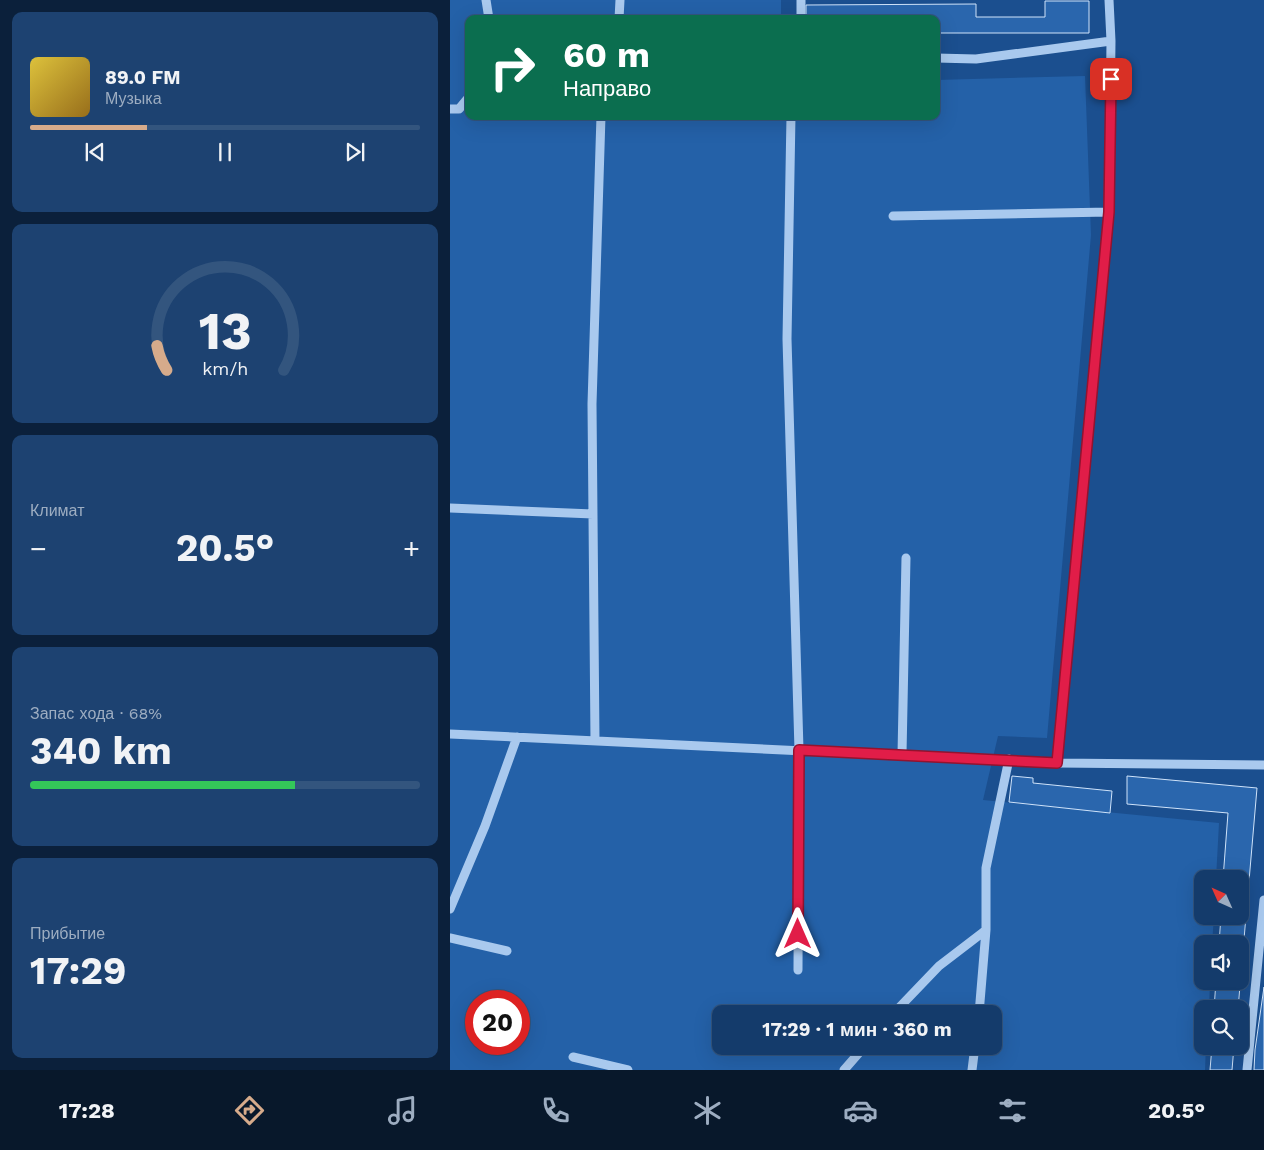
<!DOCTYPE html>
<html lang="ru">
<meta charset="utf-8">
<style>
body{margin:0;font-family:"Work Sans",sans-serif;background:#1d4271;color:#f1f3f6;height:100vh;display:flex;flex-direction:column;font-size:19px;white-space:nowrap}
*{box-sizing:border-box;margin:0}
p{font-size:16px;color:#9dadc1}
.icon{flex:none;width:28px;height:28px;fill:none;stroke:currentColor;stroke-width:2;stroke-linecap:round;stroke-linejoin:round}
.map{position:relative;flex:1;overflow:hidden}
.sheet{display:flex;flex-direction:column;gap:12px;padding:12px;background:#0b203b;width:450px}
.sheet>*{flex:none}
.hud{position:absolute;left:15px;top:15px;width:475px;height:105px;border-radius:10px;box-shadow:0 5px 20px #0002,0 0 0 1px #33557e;background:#0b6e4f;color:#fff;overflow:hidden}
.needle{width:32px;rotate:315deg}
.fabs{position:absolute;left:744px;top:870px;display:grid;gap:10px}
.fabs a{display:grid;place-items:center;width:55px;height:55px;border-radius:10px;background:#143b6b;box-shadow:0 5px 20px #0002,0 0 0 1px #33557e;font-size:25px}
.speed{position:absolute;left:15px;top:990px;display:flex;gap:10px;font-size:25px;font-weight:700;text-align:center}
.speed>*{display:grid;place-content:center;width:65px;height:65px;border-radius:50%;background:#143b6b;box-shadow:0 5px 20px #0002,0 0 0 1px #33557e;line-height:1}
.speed .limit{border:8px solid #d22;background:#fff;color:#111}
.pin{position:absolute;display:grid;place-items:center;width:42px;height:42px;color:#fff;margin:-21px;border-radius:10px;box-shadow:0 2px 8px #0006}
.me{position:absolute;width:55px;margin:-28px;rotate:0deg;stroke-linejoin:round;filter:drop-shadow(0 0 4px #0008)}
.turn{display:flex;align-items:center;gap:18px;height:105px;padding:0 15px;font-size:22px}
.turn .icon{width:65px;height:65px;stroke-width:2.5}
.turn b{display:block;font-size:35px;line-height:42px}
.big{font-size:38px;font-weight:700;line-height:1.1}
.sheet .card{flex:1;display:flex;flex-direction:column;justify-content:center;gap:8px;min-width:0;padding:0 18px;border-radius:10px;background:#1d4271}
.sheet .dial{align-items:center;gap:0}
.dial svg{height:130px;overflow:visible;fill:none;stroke:#33557e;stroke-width:7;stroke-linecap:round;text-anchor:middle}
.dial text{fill:#f1f3f6;stroke:none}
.song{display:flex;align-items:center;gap:15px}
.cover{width:60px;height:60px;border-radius:8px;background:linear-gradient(135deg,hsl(50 70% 55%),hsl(40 70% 35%))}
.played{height:5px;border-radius:2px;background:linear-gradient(90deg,#d6ab8b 30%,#33557e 30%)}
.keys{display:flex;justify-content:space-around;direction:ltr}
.heat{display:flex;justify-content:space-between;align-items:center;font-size:28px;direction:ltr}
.charge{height:8px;border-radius:4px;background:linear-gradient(90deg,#34c759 68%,#33557e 0)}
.trip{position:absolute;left:262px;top:1005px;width:290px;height:50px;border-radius:10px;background:#143b6b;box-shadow:0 5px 20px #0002,0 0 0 1px #33557e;font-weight:700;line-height:50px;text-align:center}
.dock{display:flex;height:80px;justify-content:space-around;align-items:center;background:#08182b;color:#9dadc1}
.dock .icon{width:35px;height:35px}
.dock .selected{color:#d6ab8b}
.dock b{font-size:22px;color:#f1f3f6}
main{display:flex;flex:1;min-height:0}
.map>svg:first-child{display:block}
.green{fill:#2461a8;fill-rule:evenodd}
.building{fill:#2a66ad;stroke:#cfe3fa}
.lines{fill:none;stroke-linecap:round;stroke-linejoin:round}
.minor{stroke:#a9c9ee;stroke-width:9}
.route-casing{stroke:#92132f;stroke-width:12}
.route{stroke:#e11d48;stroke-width:9}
</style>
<main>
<section class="sheet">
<div class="card">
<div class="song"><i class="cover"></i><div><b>89.0 FM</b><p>Музыка</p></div></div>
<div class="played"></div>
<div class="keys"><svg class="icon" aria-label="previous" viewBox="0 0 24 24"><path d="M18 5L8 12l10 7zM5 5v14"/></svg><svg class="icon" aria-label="pause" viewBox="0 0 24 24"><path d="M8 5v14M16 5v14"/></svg><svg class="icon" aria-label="next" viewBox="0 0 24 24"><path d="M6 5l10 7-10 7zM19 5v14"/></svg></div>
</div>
<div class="card dial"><svg viewBox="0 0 100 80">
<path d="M14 69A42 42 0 1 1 86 69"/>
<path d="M14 69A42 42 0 0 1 8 54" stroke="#d6ab8b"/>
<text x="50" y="56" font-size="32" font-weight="700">13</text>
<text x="50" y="72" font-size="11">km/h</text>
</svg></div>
<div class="card"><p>Климат</p>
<div class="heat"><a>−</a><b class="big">20.5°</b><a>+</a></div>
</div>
<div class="card"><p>Запас хода · 68%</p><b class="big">340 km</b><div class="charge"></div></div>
<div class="card"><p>Прибытие</p><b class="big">17:29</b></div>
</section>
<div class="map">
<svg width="814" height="1070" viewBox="0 0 814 1070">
<rect width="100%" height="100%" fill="#1b4f8f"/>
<path class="green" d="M0 0H331V19H19V116H486V80L635 76 641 235 597 738 548 736 533 800 769 823 766 879H752V916H764L762 944H752V981H760L759 1009H752V1046H756L755 1070H0ZM26 1001H69V1044H26ZM271 1014H544V1046H271Z"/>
<path class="building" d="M595 1H639V33H486V19H356V5L526 4V17H595Z
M562 776 583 778V783L662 791 660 813 559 802Z
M677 776 807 788 788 1009H764L766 981H790V944H769L771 916H790V879H773L778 813 677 804Z
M814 987V1070H804L805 1050Z
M762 1046H784L782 1070H760Z"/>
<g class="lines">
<path class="minor" d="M36 0 39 19
M169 19 170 0
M351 19V0
M486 58 526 59 661 41
M0 109H9L19 97
M341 116 337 339 349 750 348 970
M443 216 659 212
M0 508 143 514
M0 734 607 763 814 765
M145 741 142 404 151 116
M452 754 456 558
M607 763 659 212 661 41 659 0
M0 909 35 826 67 737
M0 938 57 951
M443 1014 489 966 536 930
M529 1014 536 930V868L559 759
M123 1057 178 1070
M394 1070 415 1046
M522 1070 525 1046
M797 1070 814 900"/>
</g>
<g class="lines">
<defs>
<path id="route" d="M348 934 349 750 607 763 659 212 661 79"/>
</defs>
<use href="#route" class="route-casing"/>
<use href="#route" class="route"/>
</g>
</svg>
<div class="fabs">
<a><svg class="needle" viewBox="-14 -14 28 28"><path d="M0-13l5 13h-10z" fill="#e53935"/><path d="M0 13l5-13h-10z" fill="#9dadc1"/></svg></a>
<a><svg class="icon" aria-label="sound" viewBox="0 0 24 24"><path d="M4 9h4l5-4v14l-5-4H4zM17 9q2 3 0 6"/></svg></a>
<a><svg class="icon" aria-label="search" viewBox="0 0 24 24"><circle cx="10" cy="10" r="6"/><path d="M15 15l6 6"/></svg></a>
</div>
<div class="speed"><div class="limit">20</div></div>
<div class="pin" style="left:661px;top:79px;background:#d93025"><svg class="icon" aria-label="arrive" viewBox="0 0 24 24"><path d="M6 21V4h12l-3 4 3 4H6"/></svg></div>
<svg class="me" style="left:348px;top:934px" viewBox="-20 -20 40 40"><path d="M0-17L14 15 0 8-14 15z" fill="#e11d48" stroke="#fff" stroke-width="4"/></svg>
<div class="trip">17:29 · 1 мин · 360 m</div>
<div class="hud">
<div class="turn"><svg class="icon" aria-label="right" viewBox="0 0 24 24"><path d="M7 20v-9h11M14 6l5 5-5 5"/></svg><div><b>60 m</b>Направо</div></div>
</div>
</div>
</main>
<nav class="dock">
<b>17:28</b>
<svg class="icon selected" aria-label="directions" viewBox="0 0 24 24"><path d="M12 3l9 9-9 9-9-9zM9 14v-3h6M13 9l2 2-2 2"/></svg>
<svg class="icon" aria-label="music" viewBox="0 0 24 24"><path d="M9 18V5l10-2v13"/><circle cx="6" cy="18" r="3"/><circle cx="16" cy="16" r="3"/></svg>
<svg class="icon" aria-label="phone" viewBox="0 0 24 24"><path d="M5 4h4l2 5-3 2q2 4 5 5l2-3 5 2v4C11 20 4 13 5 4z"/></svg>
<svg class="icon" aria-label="climate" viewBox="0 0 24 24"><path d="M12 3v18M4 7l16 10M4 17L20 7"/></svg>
<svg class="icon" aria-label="car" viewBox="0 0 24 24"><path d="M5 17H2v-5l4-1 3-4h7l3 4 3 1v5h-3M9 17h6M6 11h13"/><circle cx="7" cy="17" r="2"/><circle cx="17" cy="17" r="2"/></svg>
<svg class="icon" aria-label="filters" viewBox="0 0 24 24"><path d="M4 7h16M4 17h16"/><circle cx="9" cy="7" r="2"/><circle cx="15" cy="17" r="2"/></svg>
<b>20.5°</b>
</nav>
